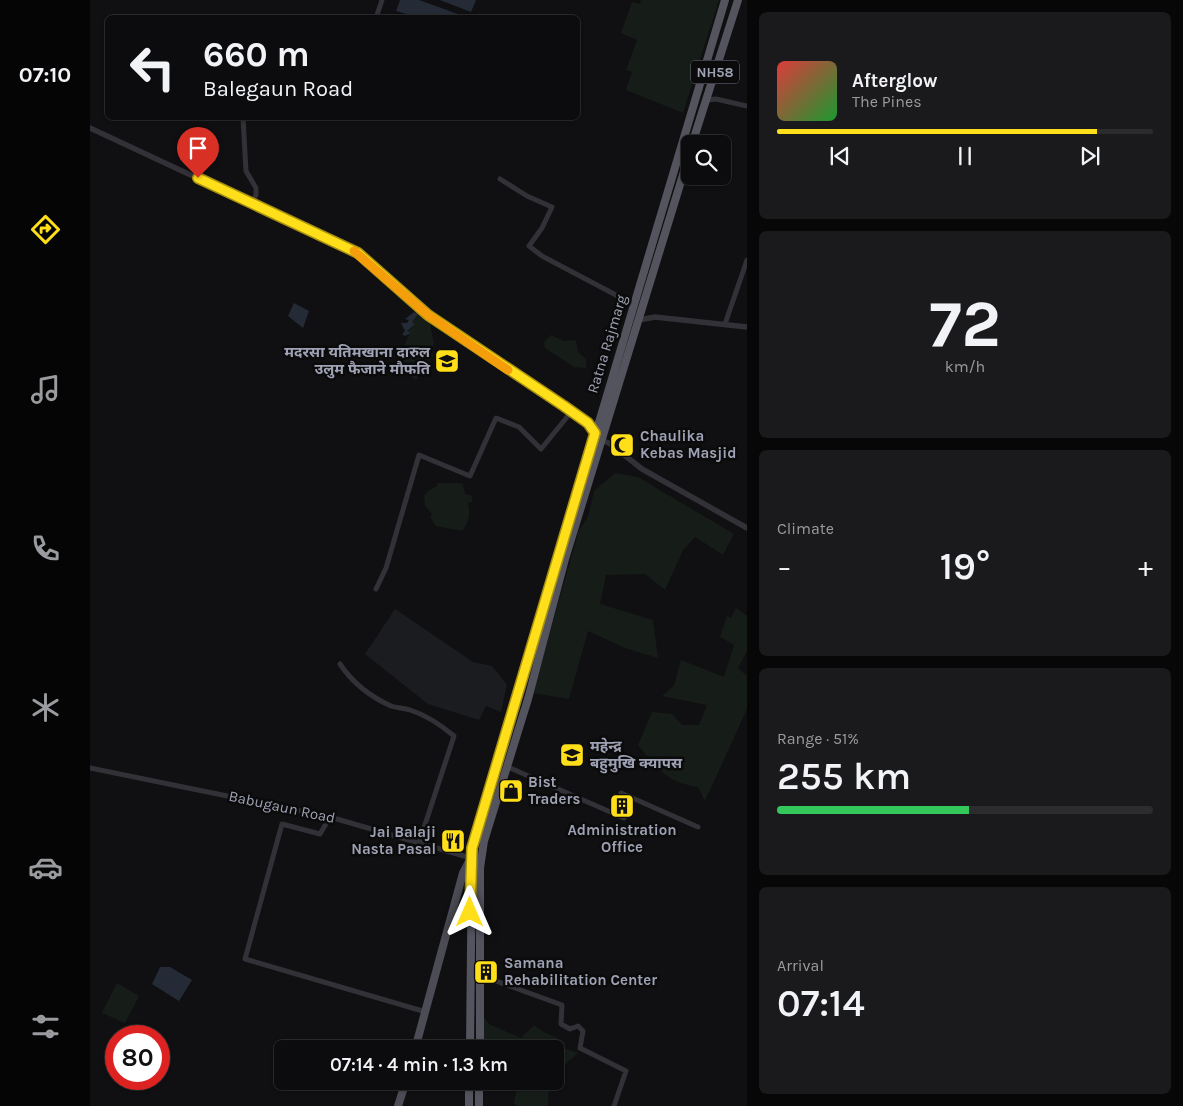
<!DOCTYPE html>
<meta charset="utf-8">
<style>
body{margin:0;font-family:Karla,"Noto Sans Devanagari",sans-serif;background:#1a1a1c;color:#f1f3f6;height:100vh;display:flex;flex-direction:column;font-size:19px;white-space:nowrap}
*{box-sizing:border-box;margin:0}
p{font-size:16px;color:#9a9b9e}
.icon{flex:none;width:28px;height:28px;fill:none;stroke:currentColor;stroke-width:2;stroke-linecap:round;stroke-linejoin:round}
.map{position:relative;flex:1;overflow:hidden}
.details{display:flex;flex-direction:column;gap:12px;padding:12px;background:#070708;width:436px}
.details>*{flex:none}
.hud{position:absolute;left:15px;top:15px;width:475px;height:105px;border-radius:8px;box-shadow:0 1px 4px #0004,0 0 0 1px #2c2c2e;background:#0c0c0e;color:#f1f3f6;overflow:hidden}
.buttons{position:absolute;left:591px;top:135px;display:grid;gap:10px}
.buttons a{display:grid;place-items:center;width:50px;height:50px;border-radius:8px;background:#0c0c0e;box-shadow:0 1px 4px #0004,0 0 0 1px #2c2c2e;font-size:25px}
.speed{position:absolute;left:15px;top:1025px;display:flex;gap:10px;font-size:25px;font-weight:700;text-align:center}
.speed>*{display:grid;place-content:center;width:65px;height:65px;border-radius:50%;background:#0c0c0e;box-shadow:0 1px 4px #0004,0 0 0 1px #2c2c2e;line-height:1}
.speed .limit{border:8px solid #d22;background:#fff;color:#111}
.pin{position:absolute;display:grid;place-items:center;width:42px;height:42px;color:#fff;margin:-51px -21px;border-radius:50% 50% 50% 0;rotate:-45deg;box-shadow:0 0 5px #0007}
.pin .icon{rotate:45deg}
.me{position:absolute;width:55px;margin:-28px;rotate:0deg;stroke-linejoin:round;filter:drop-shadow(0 0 4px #0008)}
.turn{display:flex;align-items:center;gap:18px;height:105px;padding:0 15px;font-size:22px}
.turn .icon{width:65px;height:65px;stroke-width:2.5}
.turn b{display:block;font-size:35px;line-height:42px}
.big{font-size:38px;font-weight:600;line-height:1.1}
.details .tile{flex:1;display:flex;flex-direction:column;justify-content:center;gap:8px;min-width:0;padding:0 18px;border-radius:8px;background:#1a1a1c}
.details .dial{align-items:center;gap:0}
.dial b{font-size:65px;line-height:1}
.song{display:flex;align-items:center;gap:15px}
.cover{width:60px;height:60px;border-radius:8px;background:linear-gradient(135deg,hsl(0 70% 55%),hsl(130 70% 35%))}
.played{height:5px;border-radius:2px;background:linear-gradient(90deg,#ffde1a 85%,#2c2c2e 85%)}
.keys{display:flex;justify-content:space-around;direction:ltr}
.heat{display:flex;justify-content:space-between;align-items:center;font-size:28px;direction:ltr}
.charge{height:8px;border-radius:4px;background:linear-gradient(90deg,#34c759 51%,#2c2c2e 0)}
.trip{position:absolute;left:184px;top:1040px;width:290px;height:50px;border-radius:8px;background:#0c0c0e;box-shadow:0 1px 4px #0004,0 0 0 1px #2c2c2e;font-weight:600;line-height:50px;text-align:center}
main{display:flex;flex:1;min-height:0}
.dock{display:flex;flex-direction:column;width:90px;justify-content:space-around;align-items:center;background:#050506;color:#9a9b9e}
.dock .icon{width:35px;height:35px}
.dock .current{color:#ffde1a}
.dock b{font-size:22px;color:#f1f3f6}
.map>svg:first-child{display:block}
.built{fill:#1b1c1f}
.green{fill:#161c18}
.water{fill:#252b36}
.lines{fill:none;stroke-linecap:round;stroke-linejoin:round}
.minor{stroke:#313137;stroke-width:5}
.tertiary{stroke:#313137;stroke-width:5.5}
.primary{stroke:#4c4c56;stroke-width:8}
.trunk{stroke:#54545f;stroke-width:8}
.route-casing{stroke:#a69011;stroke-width:12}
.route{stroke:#ffde1a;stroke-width:9}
.slow{stroke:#f59e0b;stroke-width:9}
.labels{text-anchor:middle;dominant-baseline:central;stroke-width:5;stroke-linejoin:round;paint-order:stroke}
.shield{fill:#0b0b0c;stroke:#737582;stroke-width:1}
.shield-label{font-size:14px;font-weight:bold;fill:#9fa2b4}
.street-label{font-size:15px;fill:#9fa2b4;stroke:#0b0b0c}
.poi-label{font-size:15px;font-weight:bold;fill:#9fa2b4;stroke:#0b0b0c;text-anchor:start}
</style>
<main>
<nav class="dock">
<b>07:10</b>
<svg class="icon current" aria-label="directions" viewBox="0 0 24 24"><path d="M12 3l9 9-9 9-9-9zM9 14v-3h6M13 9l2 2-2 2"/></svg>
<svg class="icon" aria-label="music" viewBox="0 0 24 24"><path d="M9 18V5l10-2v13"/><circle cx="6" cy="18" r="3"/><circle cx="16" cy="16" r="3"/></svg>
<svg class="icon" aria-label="phone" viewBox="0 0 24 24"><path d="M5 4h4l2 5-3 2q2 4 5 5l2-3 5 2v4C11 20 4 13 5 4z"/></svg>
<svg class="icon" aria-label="climate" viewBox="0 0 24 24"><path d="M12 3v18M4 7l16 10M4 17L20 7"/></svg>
<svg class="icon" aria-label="car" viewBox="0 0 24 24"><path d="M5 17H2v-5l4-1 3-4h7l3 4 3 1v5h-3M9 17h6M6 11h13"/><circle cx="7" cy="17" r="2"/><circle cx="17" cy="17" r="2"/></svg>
<svg class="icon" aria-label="filters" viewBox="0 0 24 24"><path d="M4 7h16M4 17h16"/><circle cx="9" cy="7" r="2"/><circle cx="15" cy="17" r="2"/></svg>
</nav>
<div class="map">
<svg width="657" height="1106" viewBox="0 0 657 1106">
<rect width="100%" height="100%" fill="#101012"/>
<path class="built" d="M305 609 383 662 402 666 417 685 411 712 396 706 389 720 338 704 275 654Z"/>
<path class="green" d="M551 0H629L593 113 536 90 542 72 536 70 547 40 531 33 542 2 550 4Z
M328 314 340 324 344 344 340 351 343 356 326 380 305 366 320 333 317 332 325 324 322 322Z
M461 335 474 341 486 340 488 352 496 359V368L484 367 455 348 454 342Z
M525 473 548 477 644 534 633 555 605 537 593 550 575 590 555 574 516 575 510 604 563 620 568 658 535 648 498 631 479 699 443 693 489 530 498 517 504 491Z
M348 483H370L373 484 375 494 382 496V502L378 503C380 514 380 521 372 531L346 526 340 517 342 514 335 506 334 496 338 491 347 486Z
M646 608 657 616V651L648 668 657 676V709L615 801 608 787C577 782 567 769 548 745L562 712 582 714 592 725H609L617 705 572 696 584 686 591 660 634 677 644 645 630 637 637 616 641 618Z
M27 983 49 996 35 1023 12 1013Z
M393 1016 399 1024 431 1038 444 1025C453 1034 464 1035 475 1042L474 1048 488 1053 465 1073V1049H392Z
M428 1081H459L458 1106H426L424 1103Z"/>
<path class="water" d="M310 0H329L376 17H327L306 11Z
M350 0H386L381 12Z
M204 303 219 311 213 328 198 316Z
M324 312 328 314 322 322 325 324 317 331 321 333 315 336 312 334 315 331 311 323H317L319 320 315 319Z
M70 967H80L102 980 89 1001 62 984Z"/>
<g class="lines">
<path class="minor" d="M286 18 292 0
M616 100 626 99 657 106
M153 118 156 171 166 188V195L161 203
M410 179 437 196 462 207 452 228 439 246 452 256 543 304
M635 324 657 260
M286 589 296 568 329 455 380 476 406 418 429 427 451 449 482 411
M250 664C262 682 281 697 301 706 307 708 314 708 320 710 336 715 351 725 364 736L329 843
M0 768 240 817 381 858
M417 769 418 767 534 818
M531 793 608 827
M240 817 230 834 192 824 155 959 336 1012
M391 980 392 976 472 1005 471 1024 480 1029 488 1026 493 1031 490 1048 536 1071 524 1106"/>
<path class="tertiary" d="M0 128 268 253 338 315 474 406 498 423 505 433
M549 320 565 317 657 327
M513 441 519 443 552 469 657 528"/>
<path class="primary" d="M325 1049 373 873 381 858
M308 1106 316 1081"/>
<path class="trunk" d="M602 144 648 0
M380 1049 382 848 635 0
M390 1049V868L394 841 438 699 475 559 600 152
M379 1106V1081
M389 1106V1081"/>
</g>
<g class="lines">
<defs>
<path id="route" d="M108 178 268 253 338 315 474 406 498 423 505 433 382 848 380 912"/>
</defs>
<use href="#route" class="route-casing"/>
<use href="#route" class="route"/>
<path class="slow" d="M264 251 338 315 418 370"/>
</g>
<defs>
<symbol id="school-square" viewBox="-11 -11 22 22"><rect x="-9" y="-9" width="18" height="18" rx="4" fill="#ffde1a" stroke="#0b0b0c"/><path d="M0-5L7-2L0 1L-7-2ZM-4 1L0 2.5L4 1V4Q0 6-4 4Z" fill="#111"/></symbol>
<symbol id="mosque-square" viewBox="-11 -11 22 22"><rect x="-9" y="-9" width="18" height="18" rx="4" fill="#ffde1a" stroke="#0b0b0c"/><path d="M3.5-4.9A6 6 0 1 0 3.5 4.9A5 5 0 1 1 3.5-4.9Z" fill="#111"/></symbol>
<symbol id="university-square" viewBox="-11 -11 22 22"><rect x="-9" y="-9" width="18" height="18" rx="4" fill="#ffde1a" stroke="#0b0b0c"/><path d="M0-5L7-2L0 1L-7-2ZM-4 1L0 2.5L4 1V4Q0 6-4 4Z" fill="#111"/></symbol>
<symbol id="shop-square" viewBox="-11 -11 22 22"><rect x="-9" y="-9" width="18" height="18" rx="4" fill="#ffde1a" stroke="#0b0b0c"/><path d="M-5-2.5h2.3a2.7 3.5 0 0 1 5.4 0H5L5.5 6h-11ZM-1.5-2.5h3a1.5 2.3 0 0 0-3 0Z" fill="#111"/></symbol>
<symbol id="building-square" viewBox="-11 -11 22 22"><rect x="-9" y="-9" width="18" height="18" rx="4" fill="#ffde1a" stroke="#0b0b0c"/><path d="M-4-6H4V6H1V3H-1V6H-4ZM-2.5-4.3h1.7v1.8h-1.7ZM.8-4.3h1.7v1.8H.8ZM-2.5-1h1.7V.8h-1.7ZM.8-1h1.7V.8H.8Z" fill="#111"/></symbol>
<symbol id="restaurant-square" viewBox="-11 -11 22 22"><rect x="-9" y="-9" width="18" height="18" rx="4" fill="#ffde1a" stroke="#0b0b0c"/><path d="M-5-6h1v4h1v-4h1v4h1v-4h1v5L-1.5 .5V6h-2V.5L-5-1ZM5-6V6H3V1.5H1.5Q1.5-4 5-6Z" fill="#111"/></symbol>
</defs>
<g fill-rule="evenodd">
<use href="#school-square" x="343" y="347" width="28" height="28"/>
<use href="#mosque-square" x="518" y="431" width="28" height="28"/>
<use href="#university-square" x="468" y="741" width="28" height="28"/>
<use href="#shop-square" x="407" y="777" width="28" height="28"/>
<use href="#building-square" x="518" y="792" width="28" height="28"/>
<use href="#restaurant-square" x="349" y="827" width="28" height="28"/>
<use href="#building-square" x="382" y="958" width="28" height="28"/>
</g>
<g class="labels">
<rect class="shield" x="601" y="60.5" width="48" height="23" rx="4"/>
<g class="shield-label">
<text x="625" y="72">NH58</text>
</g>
<g class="street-label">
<text transform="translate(517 344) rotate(-73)">Ratna Rajmarg</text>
<text transform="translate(192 807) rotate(12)">Babugaun Road</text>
</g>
<g class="poi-label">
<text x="340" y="352" text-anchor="end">मदरसा यतिमखाना दारुल<tspan x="340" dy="17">उलुम फैजाने माैफति</tspan></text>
<text x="550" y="436">Chaulika<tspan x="550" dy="17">Kebas Masjid</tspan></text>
<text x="500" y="746">महेन्द्र<tspan x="500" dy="17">बहुमुखि क्यापस</tspan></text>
<text x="438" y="782">Bist<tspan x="438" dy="17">Traders</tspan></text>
<text x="532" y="830" text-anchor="middle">Administration<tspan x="532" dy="17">Office</tspan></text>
<text x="346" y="832" text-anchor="end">Jai Balaji<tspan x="346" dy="17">Nasta Pasal</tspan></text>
<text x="414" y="963">Samana<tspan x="414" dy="17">Rehabilitation Center</tspan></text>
</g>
</g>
</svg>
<div class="buttons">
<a><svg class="icon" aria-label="search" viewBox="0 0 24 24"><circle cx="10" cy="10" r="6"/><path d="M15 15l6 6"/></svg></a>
</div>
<div class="speed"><div class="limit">80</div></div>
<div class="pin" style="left:108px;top:178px;background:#d93025"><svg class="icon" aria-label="arrive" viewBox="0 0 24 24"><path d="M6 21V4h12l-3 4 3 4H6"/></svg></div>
<svg class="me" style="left:380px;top:912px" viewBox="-20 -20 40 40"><path d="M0-17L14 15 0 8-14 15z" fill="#ffde1a" stroke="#fff" stroke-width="4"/></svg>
<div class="trip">07:14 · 4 min · 1.3 km</div>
<div class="hud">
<div class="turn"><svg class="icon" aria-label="left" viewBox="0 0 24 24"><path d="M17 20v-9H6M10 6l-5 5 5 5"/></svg><div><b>660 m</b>Balegaun Road</div></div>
</div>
</div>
<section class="details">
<div class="tile">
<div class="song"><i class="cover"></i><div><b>Afterglow</b><p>The Pines</p></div></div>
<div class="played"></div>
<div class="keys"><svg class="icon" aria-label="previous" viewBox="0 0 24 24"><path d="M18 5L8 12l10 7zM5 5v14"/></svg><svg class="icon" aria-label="pause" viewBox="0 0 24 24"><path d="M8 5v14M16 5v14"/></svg><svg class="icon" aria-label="next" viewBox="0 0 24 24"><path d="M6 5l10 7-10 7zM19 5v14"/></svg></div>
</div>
<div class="tile dial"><b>72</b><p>km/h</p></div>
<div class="tile"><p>Climate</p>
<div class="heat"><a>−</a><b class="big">19°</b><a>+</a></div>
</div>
<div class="tile"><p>Range · 51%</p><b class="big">255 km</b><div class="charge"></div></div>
<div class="tile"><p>Arrival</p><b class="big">07:14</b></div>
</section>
</main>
